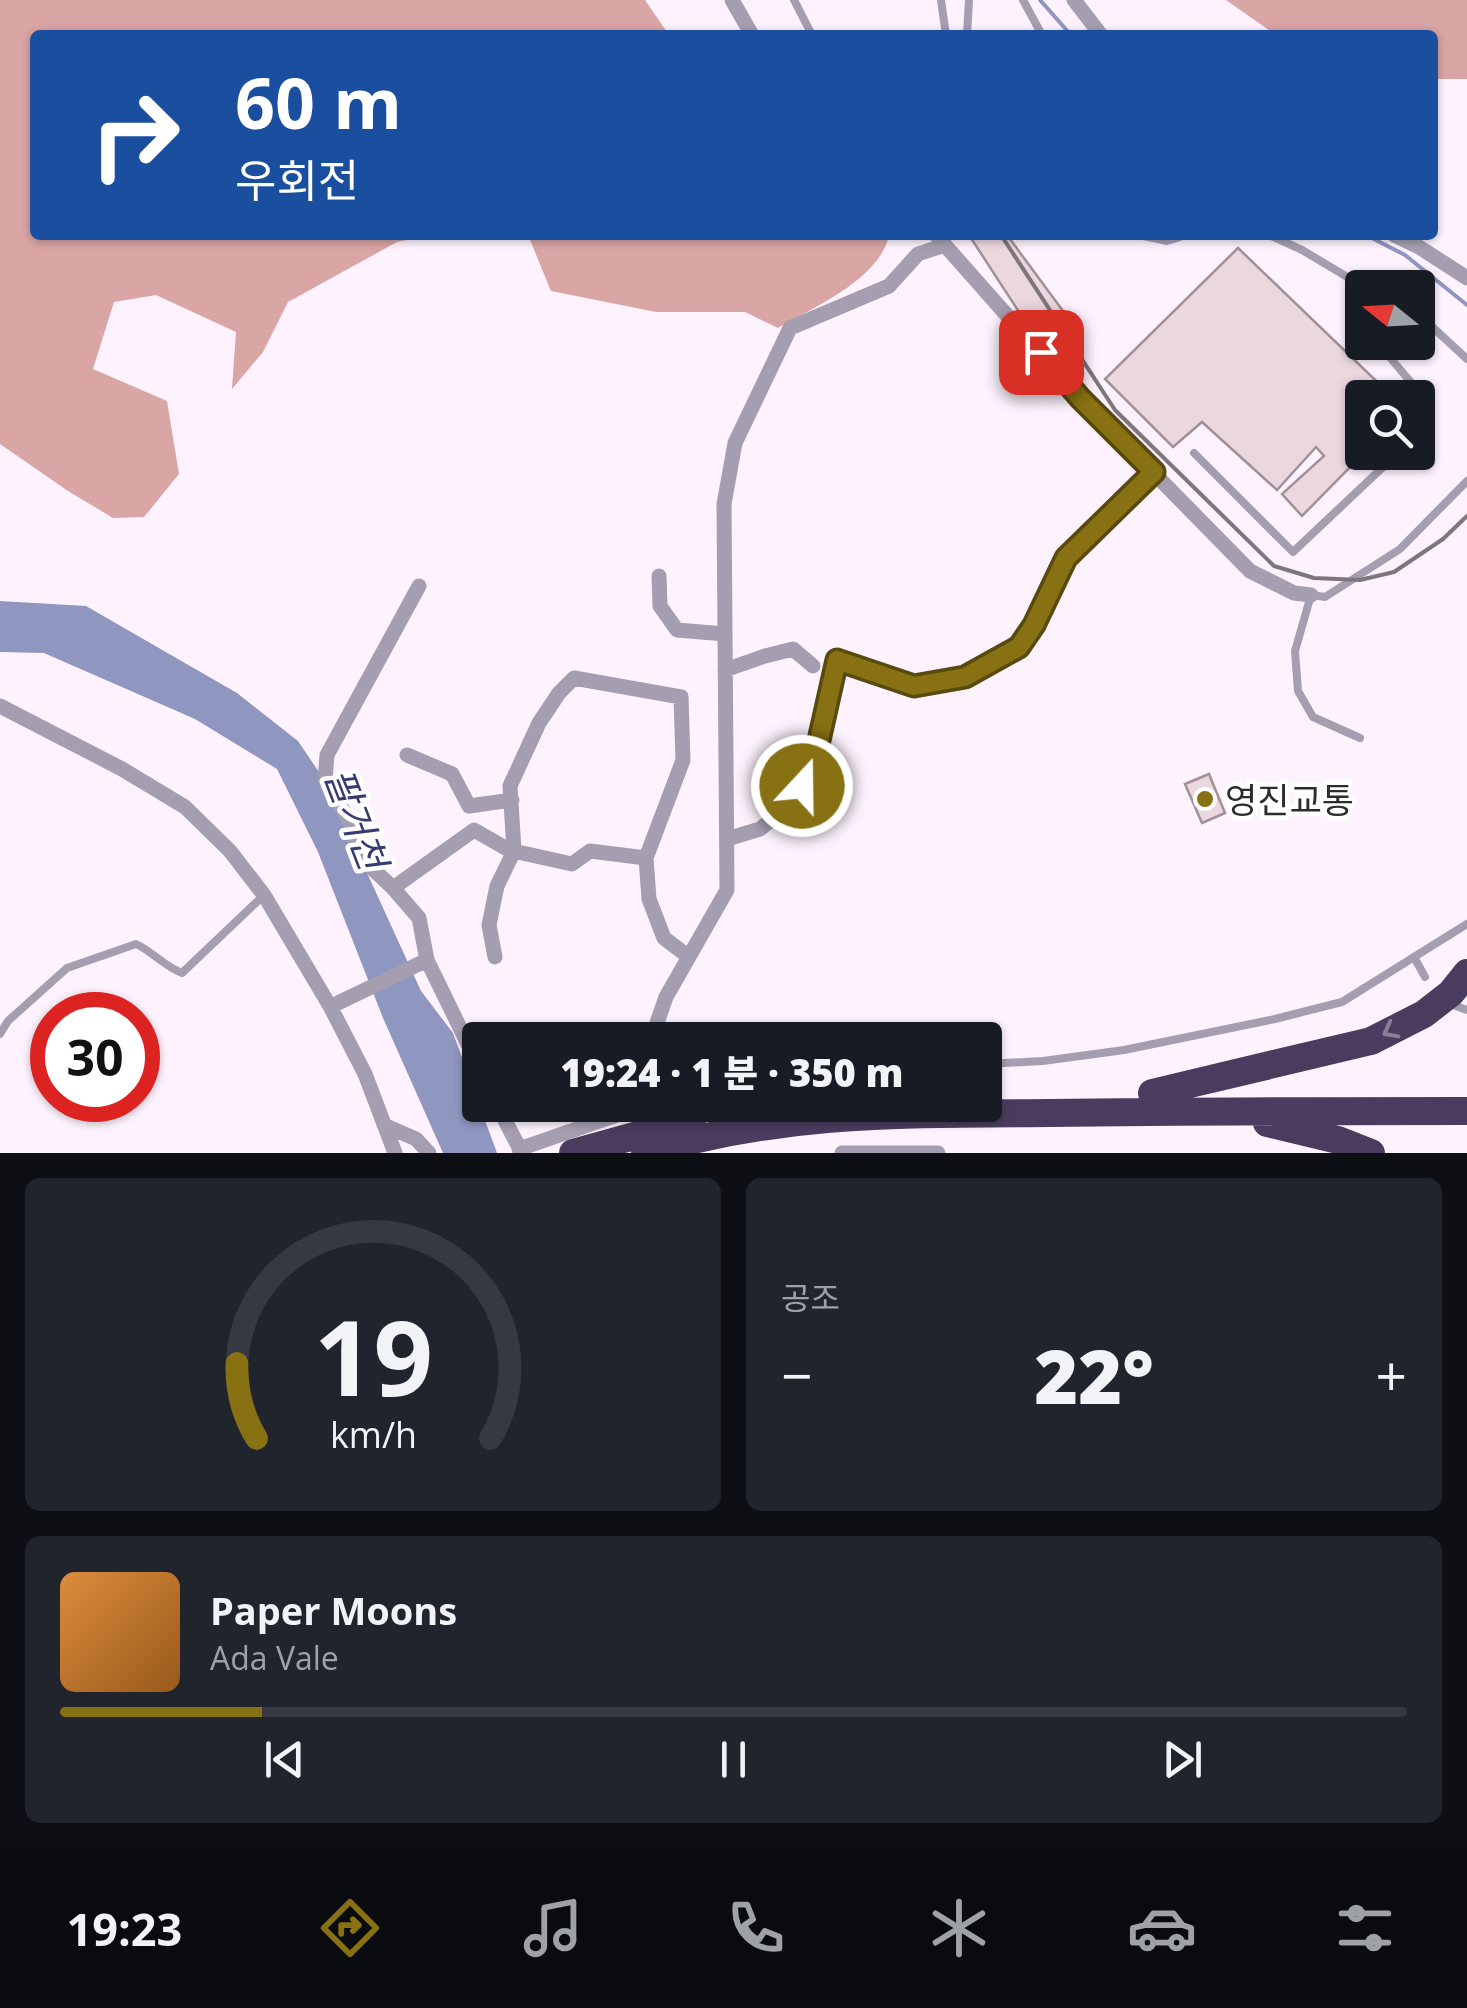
<!DOCTYPE html>
<html lang="ko">
<meta charset="utf-8">
<style>
body{margin:0;font-family:"Open Sans","Noto Sans KR",sans-serif;background:#20242c;color:#f1f3f6;height:100vh;display:flex;flex-direction:column;font-size:38px;white-space:nowrap}
*{box-sizing:border-box;margin:0}
p{font-size:32px;color:#9ea1a6}
.icon{flex:none;width:55px;height:55px;fill:none;stroke:currentColor;stroke-width:2;stroke-linecap:round;stroke-linejoin:round}
.map{position:relative;height:1153px;overflow:hidden}
.details{display:flex;flex-direction:column;gap:25px;padding:25px;background:#0d0f14;flex:1}
.details>*{flex:none}
.top-card{position:absolute;left:30px;top:30px;width:1408px;height:210px;border-radius:10px;box-shadow:0 2px 8px #0004;background:#1a4fa0;color:#fff;overflow:hidden}
.needle{width:65px;rotate:288deg}
.controls{position:absolute;left:1345px;top:270px;display:grid;gap:20px}
.controls a{display:grid;place-items:center;width:90px;height:90px;border-radius:10px;background:#171b24;box-shadow:0 2px 8px #0004;font-size:50px}
.speed{position:absolute;left:30px;top:992px;display:flex;gap:20px;font-size:50px;font-weight:700;text-align:center}
.speed>*{display:grid;place-content:center;width:130px;height:130px;border-radius:50%;background:#171b24;box-shadow:0 2px 8px #0004;line-height:1}
.speed .limit{border:15px solid #d22;background:#fff;color:#111}
.pin{position:absolute;display:grid;place-items:center;width:85px;height:85px;color:#fff;margin:-42px;border-radius:20px;box-shadow:0 5px 15px #0006}
.me{position:absolute;width:110px;margin:-55px;rotate:21deg;stroke-linejoin:round;filter:drop-shadow(0 0 8px #0008)}
.turn{display:flex;align-items:center;gap:35px;height:210px;padding:0 40px;font-size:45px}
.turn .icon{width:130px;height:130px;stroke-width:2.5}
.turn b{display:block;font-size:70px;line-height:85px}
.big{font-size:75px;font-weight:800;line-height:1.1}
.details .tile{flex:1;display:flex;flex-direction:column;justify-content:center;gap:15px;min-width:0;padding:0 35px;border-radius:15px;background:#20242c}
.details .dial{align-items:center;gap:0}
.dial svg{height:260px;overflow:visible;fill:none;stroke:#363941;stroke-width:7;stroke-linecap:round;text-anchor:middle}
.dial text{fill:#f1f3f6;stroke:none}
.song{display:flex;align-items:center;gap:30px}
.cover{width:120px;height:120px;border-radius:15px;background:linear-gradient(135deg,hsl(30 70% 55%),hsl(30 70% 35%))}
.played{height:10px;border-radius:5px;background:linear-gradient(90deg,#877112 15%,#363941 15%)}
.keys{display:flex;justify-content:space-around;direction:ltr}
.heat{display:flex;justify-content:space-between;align-items:center;font-size:55px;direction:ltr}
.details .tiles{flex:1;display:grid;gap:25px;grid-template-columns:1fr 1fr}
.tile:last-child{grid-column:span 2}
.trip{position:absolute;left:462px;top:1022px;width:540px;height:100px;border-radius:10px;background:#171b24;box-shadow:0 2px 8px #0004;font-weight:800;line-height:100px;text-align:center}
.menu{display:flex;height:160px;justify-content:space-around;align-items:center;background:#090b0e;color:#9ea1a6}
.menu .icon{width:70px;height:70px}
.menu .on{color:#877112}
.menu b{font-size:45px;color:#f1f3f6}
.map>svg:first-child{display:block}
.forest{fill:#d9a5a5}
.water{fill:#8f96c0}
.lines{fill:none;stroke-linecap:round;stroke-linejoin:round}
.stream{stroke:#8f96c0;stroke-width:4}
.building{fill:#ebd8df;stroke:#a29097;stroke-width:2.5}
.service{stroke:#a49eb0;stroke-width:8}
.minor{stroke:#a49eb0;stroke-width:15}
.motorway{stroke:#4a3c5f;stroke-width:28}
.rail{stroke:#7d767c;stroke-width:4}
.oneway{stroke:#898097}
.route-casing{stroke:#58490c;stroke-width:25}
.route{stroke:#877112;stroke-width:18}
.poi-dot{fill:#877112;stroke:#fff;stroke-width:4}
.labels{text-anchor:middle;dominant-baseline:central;stroke-width:9;stroke-linejoin:round;paint-order:stroke}
.poi-label{font-size:35px;fill:#2f2a2e;stroke:#fff;text-anchor:start}
.water-label{font-size:38px;font-style:italic;fill:#363c72;stroke:#fff}
</style>
<div class="map">
<svg width="1467" height="1153" viewBox="0 0 1467 1153">
<rect width="100%" height="100%" fill="#fdf2fd"/>
<path class="forest" d="M0 0H645L669 35H35V235H431L397 242 288 302 263 352 232 389 236 332 156 295 114 302 93 369 167 401 179 474 144 517 113 518 68 491 0 444Z
M1226 0H1467V79H1433L1432 35H1276Z
M528 235H889C880 279 814 307 778 328L745 312H656L551 291Z"/>
<path class="water" d="M0 601 86 606 237 693 298 741 325 781 421 991 453 1033 497 1153H443L383 1018 318 852 277 769 195 719 44 653 0 652Z"/>
<g class="lines">
<path class="stream" d="M1040 0 1071 35
M1366 235 1405 255 1467 305"/>
</g>
<path class="building" d="M969 235H1007L1063 311 1032 332Z
M1238 248 1394 398H1362V452H1365L1302 516 1282 494 1324 456 1316 447 1277 490 1202 422 1173 447 1105 379Z
M1209 774 1225 813 1202 823 1185 784Z"/>
<g class="lines">
<path class="service" d="M794 0 812 35
M941 0 946 35
M1023 0 1042 35
M967 35 969 0
M1139 235 1167 241 1186 235
M1269 235 1302 250 1366 288
M1418 317 1428 323 1467 359
M1377 342 1430 405 1418 430
M1194 453 1293 552 1399 452
M1360 738 1313 717 1298 691 1295 651 1311 595 1325 597 1400 549 1467 481
M1414 957 1425 977
M1453 1005 1467 1010
M0 1034 8 1021 67 968 136 944C153 952 164 966 182 973L264 895
M985 1064 1043 1061 1124 1050 1275 1019 1342 1002 1467 924"/>
<path class="minor" d="M732 0 752 35
M1074 0 1101 35
M936 235 1080 398 1250 571 1294 593 1311 595
M1394 235 1419 247 1467 278
M659 576 660 606 677 630 725 634
M419 586 327 755 325 781 352 825 358 855 393 888 419 918 427 960
M725 670 765 656 793 649 813 666
M0 706 122 769 185 807 230 851 264 895 331 1008 365 1074 395 1153
M407 755 452 774 469 806 512 800
M727 839 760 829 790 804 813 767 837 660 914 687 965 677 1019 647 1034 625 1067 558 1153 472
M393 888 474 830 509 850 572 864 590 851 646 858 649 899 664 938 689 957
M495 957 489 925 497 886 514 851 510 786 539 723 559 693 574 678 681 697 683 760 646 858
M331 1008 338 1003 427 960 480 1069
M651 1040 666 997 727 890 724 504 735 443 790 328 889 286 918 254 945 245
M497 1105 522 1153
M384 1125 416 1139 429 1153
M519 1149 623 1113 626 1105
M842 1153H938"/>
<path class="motorway" d="M1152 1093 1371 1041 1424 1014 1451 993 1467 973
M1267 1123 1338 1140 1371 1153
M573 1153 692 1120
M645 1153C782 1111 909 1114 1050 1113 1189 1111 1328 1111 1467 1111"/>
<path class="rail" d="M1001 235 1115 410 1274 566 1314 578 1360 580 1394 572 1443 539 1467 516"/>
</g>
<defs><path id="oneway-chevron" d="M-2-3.5L2.5 0L-2 3.5" fill="none" stroke-width="1.6" stroke-linecap="round" stroke-linejoin="round" transform="scale(2.5)"/></defs>
<use class="oneway" href="#oneway-chevron" transform="translate(1390 1031) rotate(152)"/>
<g class="lines">
<defs>
<path id="route" d="M802 786 813 767 837 660 914 686 965 677 1019 647 1034 625 1066 558 1154 472 1080 398 1041 352"/>
</defs>
<use href="#route" class="route-casing"/>
<use href="#route" class="route"/>
</g>
<circle class="poi-dot" cx="1205" cy="799" r="10"/>
<g class="labels">
<g class="poi-label">
<text x="1225" y="799">영진교통</text>
</g>
<g class="water-label">
<text transform="translate(357 818) rotate(69)">팔거천</text>
</g>
</g>
</svg>
<div class="controls">
<a><svg class="needle" viewBox="-14 -14 28 28"><path d="M0-13l5 13h-10z" fill="#e53935"/><path d="M0 13l5-13h-10z" fill="#9ea1a6"/></svg></a>
<a><svg class="icon" aria-label="search" viewBox="0 0 24 24"><circle cx="10" cy="10" r="6"/><path d="M15 15l6 6"/></svg></a>
</div>
<div class="speed"><div class="limit">30</div></div>
<div class="pin" style="left:1041px;top:352px;background:#d93025"><svg class="icon" aria-label="arrive" viewBox="0 0 24 24"><path d="M6 21V4h12l-3 4 3 4H6"/></svg></div>
<svg class="me" style="left:802px;top:786px" viewBox="-20 -20 40 40"><circle r="17" fill="#877112" stroke="#fff" stroke-width="3"/><path d="M0-11L8 9 0 5-8 9z" fill="#fff"/></svg>
<div class="trip">19:24 · 1 분 · 350 m</div>
<div class="top-card">
<div class="turn"><svg class="icon" aria-label="right" viewBox="0 0 24 24"><path d="M7 20v-9h11M14 6l5 5-5 5"/></svg><div><b>60 m</b>우회전</div></div>
</div>
</div>
<section class="details">
<div class="tiles">
<div class="tile dial"><svg viewBox="0 0 100 80">
<path d="M14 69A42 42 0 1 1 86 69"/>
<path d="M14 69A42 42 0 0 1 8 46" stroke="#877112"/>
<text x="50" y="56" font-size="32" font-weight="700">19</text>
<text x="50" y="72" font-size="11">km/h</text>
</svg></div>
<div class="tile"><p>공조</p>
<div class="heat"><a>−</a><b class="big">22°</b><a>+</a></div>
</div>
<div class="tile">
<div class="song"><i class="cover"></i><div><b>Paper Moons</b><p>Ada Vale</p></div></div>
<div class="played"></div>
<div class="keys"><svg class="icon" aria-label="previous" viewBox="0 0 24 24"><path d="M18 5L8 12l10 7zM5 5v14"/></svg><svg class="icon" aria-label="pause" viewBox="0 0 24 24"><path d="M8 5v14M16 5v14"/></svg><svg class="icon" aria-label="next" viewBox="0 0 24 24"><path d="M6 5l10 7-10 7zM19 5v14"/></svg></div>
</div>
</div>
</section>
<nav class="menu">
<b>19:23</b>
<svg class="icon on" aria-label="directions" viewBox="0 0 24 24"><path d="M12 3l9 9-9 9-9-9zM9 14v-3h6M13 9l2 2-2 2"/></svg>
<svg class="icon" aria-label="music" viewBox="0 0 24 24"><path d="M9 18V5l10-2v13"/><circle cx="6" cy="18" r="3"/><circle cx="16" cy="16" r="3"/></svg>
<svg class="icon" aria-label="phone" viewBox="0 0 24 24"><path d="M5 4h4l2 5-3 2q2 4 5 5l2-3 5 2v4C11 20 4 13 5 4z"/></svg>
<svg class="icon" aria-label="climate" viewBox="0 0 24 24"><path d="M12 3v18M4 7l16 10M4 17L20 7"/></svg>
<svg class="icon" aria-label="car" viewBox="0 0 24 24"><path d="M5 17H2v-5l4-1 3-4h7l3 4 3 1v5h-3M9 17h6M6 11h13"/><circle cx="7" cy="17" r="2"/><circle cx="17" cy="17" r="2"/></svg>
<svg class="icon" aria-label="filters" viewBox="0 0 24 24"><path d="M4 7h16M4 17h16"/><circle cx="9" cy="7" r="2"/><circle cx="15" cy="17" r="2"/></svg>
</nav>
